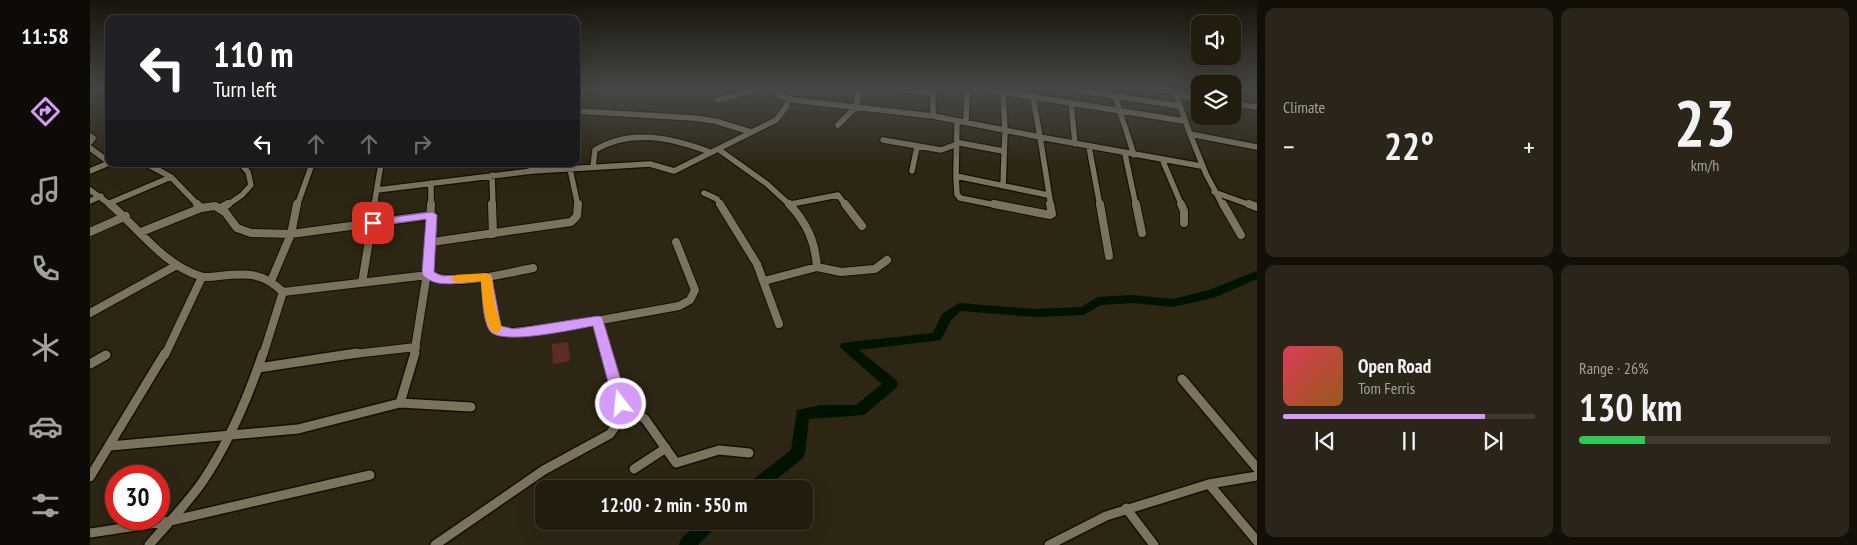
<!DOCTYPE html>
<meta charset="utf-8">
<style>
body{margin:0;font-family:"PT Sans Narrow",sans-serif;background:#2a2518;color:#f1f3f6;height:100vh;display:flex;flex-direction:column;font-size:19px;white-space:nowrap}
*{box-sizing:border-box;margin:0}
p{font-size:16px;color:#a2a19e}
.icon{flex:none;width:28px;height:28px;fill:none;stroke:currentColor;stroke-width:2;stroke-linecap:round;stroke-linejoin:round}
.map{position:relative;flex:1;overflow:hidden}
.side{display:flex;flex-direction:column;gap:8px;padding:8px;background:#130f08;width:600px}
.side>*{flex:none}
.guide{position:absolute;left:15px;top:15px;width:475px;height:152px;border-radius:10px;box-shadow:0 5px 20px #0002,0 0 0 1px #3f3a2f;background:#202124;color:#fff;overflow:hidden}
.fabs{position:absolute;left:1101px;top:15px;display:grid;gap:10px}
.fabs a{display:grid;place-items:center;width:50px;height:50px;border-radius:10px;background:#221c0f;box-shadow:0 5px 20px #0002,0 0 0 1px #3f3a2f;font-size:25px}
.speed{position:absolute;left:15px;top:465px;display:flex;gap:10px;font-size:25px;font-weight:700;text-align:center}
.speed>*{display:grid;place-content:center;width:65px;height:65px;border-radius:50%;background:#221c0f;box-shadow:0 5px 20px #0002,0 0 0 1px #3f3a2f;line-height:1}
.speed .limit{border:8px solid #d22;background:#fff;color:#111}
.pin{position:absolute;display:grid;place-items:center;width:42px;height:42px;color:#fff;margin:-21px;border-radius:10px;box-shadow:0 2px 8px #0006}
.me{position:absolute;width:55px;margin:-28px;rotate:344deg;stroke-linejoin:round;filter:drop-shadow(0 0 4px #0008)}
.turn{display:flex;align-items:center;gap:18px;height:105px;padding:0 25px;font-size:22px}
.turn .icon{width:65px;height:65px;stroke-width:2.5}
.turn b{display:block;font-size:35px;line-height:42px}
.lanes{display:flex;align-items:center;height:48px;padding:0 25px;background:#0003;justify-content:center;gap:25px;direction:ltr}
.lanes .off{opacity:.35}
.big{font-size:38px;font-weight:800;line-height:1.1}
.side .card{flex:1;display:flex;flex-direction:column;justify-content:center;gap:8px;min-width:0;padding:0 18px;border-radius:10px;background:#2a2518}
.side .dial{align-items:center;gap:0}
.dial b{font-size:65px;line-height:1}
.song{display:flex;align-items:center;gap:15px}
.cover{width:60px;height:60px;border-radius:8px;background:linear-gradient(135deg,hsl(350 70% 55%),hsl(30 70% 35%))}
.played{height:5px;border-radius:2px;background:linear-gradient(90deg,#d59bfa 80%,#3f3a2f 80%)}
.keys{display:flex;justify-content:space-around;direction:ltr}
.heat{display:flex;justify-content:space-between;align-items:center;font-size:28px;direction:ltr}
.charge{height:8px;border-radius:4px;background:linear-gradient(90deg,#34c759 26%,#3f3a2f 0)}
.side .tiles{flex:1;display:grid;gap:8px;grid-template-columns:repeat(2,1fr)}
.trip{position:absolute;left:445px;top:480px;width:278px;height:50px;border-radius:10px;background:#221c0f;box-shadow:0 5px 20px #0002,0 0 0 1px #3f3a2f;font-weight:800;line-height:50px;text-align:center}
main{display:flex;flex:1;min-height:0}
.tabs{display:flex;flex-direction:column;width:90px;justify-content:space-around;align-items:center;background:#0e0b06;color:#a2a19e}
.tabs .icon{width:35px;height:35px}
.tabs .current{color:#d59bfa}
.tabs b{font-size:22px;color:#f1f3f6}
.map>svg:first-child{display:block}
.green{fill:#5d2c22}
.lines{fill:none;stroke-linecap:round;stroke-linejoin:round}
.river{fill:#001300;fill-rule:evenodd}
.minor-far2-casing{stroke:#150f01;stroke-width:8}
.minor-far1-casing{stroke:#150f01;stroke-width:10}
.minor-casing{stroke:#150f01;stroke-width:12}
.minor-far2{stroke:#7c735f;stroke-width:5.5}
.minor-far1{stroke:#7c735f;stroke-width:8}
.minor{stroke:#7c735f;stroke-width:9}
.route{fill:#d59bfa;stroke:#8a65a2}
.slow{fill:#f59e0b}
</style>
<main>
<nav class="tabs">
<b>11:58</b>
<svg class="icon current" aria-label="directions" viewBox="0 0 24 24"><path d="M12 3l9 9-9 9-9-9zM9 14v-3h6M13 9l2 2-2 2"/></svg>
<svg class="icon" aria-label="music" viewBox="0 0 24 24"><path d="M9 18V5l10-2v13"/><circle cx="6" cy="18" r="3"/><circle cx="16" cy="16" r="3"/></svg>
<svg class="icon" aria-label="phone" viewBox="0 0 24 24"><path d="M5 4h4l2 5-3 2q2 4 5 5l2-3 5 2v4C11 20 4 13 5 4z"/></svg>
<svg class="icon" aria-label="climate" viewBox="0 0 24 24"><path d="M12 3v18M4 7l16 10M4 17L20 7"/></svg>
<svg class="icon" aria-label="car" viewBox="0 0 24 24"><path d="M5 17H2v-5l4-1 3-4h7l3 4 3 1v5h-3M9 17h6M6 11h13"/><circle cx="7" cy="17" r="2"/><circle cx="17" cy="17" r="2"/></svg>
<svg class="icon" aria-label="filters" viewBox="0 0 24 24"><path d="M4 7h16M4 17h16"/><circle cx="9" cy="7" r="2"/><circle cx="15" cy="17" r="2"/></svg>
</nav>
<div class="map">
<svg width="1167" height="545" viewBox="0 0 1167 545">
<rect width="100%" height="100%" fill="#2d2614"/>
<path class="green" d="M478 342 480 361 463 364 462 344Z"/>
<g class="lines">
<path class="river" d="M1167 271V279L1126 297 1083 307 1043 303 1011 305 994 315 945 317 871 311 861 320 851 340 769 350 806 380 808 384 806 388 774 415 719 419 715 453 713 458 674 489H654L657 484 701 450 707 410 731 405H766L792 384 752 349 750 346 752 343 843 333 852 314 869 303 945 309 991 307 1008 297 1043 295 1083 299 1119 290Z
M610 521H629L627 526 608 545H589L591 539Z"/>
<defs>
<path id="minor-far2" d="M681 89 691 96 703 100 843 116V89
M810 89 843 93
M894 89 1094 121
M980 89 1089 106
M1064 89 1085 91
M1084 89 1100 134 1167 147
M913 92 915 131 913 186
M1085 95 1110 98
M1025 96 1044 155
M628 100 669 89
M981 103 985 144
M1142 103 1167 107
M486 111 604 118 625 121 661 132
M843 116 950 137 943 97
M867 121 866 176 958 195
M876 122 877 89
M748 125 766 107 769 89
M1100 134 1116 174 1133 206
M0 136 3 138 0 142
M793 140 851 150 870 143 913 151
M999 147 1010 206
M0 148 19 162
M628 149 677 184 701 206
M1035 154 1046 206
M1072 159 1092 206
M57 164 81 177 109 206
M440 164 442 171 560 164 584 171 686 120 696 107 698 99
M503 167 505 150C541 128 582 138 620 152
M480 169 488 206
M0 171 19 163
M822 171 827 147
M402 175 403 206
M866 176 867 194 870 198 910 206
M341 183V206
M0 190 22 206
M287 190 442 171
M1124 192 1163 206
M614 193 627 199 631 206
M0 201 11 196
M20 203 81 177
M701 204 748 195 756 206
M136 206 152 195 161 185 158 172 151 164
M207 206 222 164
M284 206 291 164
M961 206 950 137 1111 166"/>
<path id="minor-far1" d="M20 204C48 228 74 265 110 276 116 278 123 277 129 276 157 273 172 272 193 292L338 275C370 287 411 274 443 268
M107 204 111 208
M402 204 403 234
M630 204 667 264 689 324
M699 204C717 223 725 241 727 267
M755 204 772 226
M904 204 960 215 962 214 960 204
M1010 204 1019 256
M1046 204 1052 233
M1091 204 1094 211V223
M1133 204 1151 235
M1159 204 1167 207
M131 208 138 204
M0 232 36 216
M51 232 111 208 125 206 135 212 147 228 161 233 201 234 342 215
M342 242 481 222 487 216 488 204
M396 277 399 305 406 329 414 333 472 327 589 306 600 300 605 290 586 242
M181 281 201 234 207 204
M674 281 727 267 751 272 785 269 797 260
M272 283 285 204
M0 313 87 265
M508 321 517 355
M75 355 112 277
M173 355 193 292
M255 355 326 347
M324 355 338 267 341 204"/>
<path id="minor" d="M0 364 16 355
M168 368 267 353
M1092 379 1167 468
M310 403 325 353
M531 403 555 419 586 463 629 450 659 453
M20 446 208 429 310 403 381 407
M544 469 576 448
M1167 476 1119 484 1167 541
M0 477 75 353
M1036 508 1064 545
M0 533 80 521 280 475
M59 545C77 524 97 504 113 481 139 442 158 398 173 353
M345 545 454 470 520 434 529 421 531 403 517 353
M959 545 1016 516 1119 484"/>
</defs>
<use href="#minor-far2" class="minor-far2-casing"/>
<use href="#minor-far1" class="minor-far1-casing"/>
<use href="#minor" class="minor-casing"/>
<use href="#minor-far2" class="minor-far2"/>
<use href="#minor-far1" class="minor-far1"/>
<use href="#minor" class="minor"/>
</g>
<linearGradient id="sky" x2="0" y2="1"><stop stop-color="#19150b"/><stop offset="0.54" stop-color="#464745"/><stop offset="1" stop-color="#464745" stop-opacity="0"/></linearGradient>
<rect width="1167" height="165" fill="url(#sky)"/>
<path class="route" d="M342 212 347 215 344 272 352 276 401 274 411 326 424 329 508 316 512 317 538 404 536 408H526L524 404 503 326C485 329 411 346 400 331 392 319 393 296 391 281 374 282 344 290 332 274L336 219 283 226 278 223 283 220Z"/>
<path class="slow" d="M396 273 402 277 405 305 412 329 406 334C394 330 392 293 391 281L366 283 360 279 366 275Z"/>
</svg>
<div class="fabs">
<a><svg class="icon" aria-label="sound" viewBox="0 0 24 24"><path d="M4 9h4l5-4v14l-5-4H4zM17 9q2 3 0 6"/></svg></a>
<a><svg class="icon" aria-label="layers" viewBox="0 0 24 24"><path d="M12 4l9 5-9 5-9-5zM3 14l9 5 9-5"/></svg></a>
</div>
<div class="speed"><div class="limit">30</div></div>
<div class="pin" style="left:283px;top:223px;background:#d93025"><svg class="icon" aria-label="arrive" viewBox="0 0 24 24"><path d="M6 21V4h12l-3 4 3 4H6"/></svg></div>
<svg class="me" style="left:531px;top:404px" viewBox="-20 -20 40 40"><circle r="17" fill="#d59bfa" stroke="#fff" stroke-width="3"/><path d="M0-11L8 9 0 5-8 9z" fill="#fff"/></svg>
<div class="trip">12:00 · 2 min · 550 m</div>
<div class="guide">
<div class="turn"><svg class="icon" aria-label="left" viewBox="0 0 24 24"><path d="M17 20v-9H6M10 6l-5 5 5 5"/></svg><div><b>110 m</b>Turn left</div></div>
<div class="lanes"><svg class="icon" aria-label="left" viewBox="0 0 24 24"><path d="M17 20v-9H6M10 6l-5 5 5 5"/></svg><svg class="icon off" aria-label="ahead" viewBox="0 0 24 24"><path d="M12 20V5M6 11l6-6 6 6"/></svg><svg class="icon off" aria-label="ahead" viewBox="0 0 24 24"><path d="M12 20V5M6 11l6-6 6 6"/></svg><svg class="icon off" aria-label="right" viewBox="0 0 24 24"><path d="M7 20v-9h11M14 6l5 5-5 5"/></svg></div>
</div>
</div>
<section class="side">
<div class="tiles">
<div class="card"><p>Climate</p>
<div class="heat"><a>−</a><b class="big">22°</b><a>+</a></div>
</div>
<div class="card dial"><b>23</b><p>km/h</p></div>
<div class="card">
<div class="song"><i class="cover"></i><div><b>Open Road</b><p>Tom Ferris</p></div></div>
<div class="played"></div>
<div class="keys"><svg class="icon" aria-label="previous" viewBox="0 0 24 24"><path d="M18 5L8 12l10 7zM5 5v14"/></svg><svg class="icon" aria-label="pause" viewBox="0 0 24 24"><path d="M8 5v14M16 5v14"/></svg><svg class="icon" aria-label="next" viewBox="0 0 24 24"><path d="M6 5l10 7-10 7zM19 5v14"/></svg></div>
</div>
<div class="card"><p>Range · 26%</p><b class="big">130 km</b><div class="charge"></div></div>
</div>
</section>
</main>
